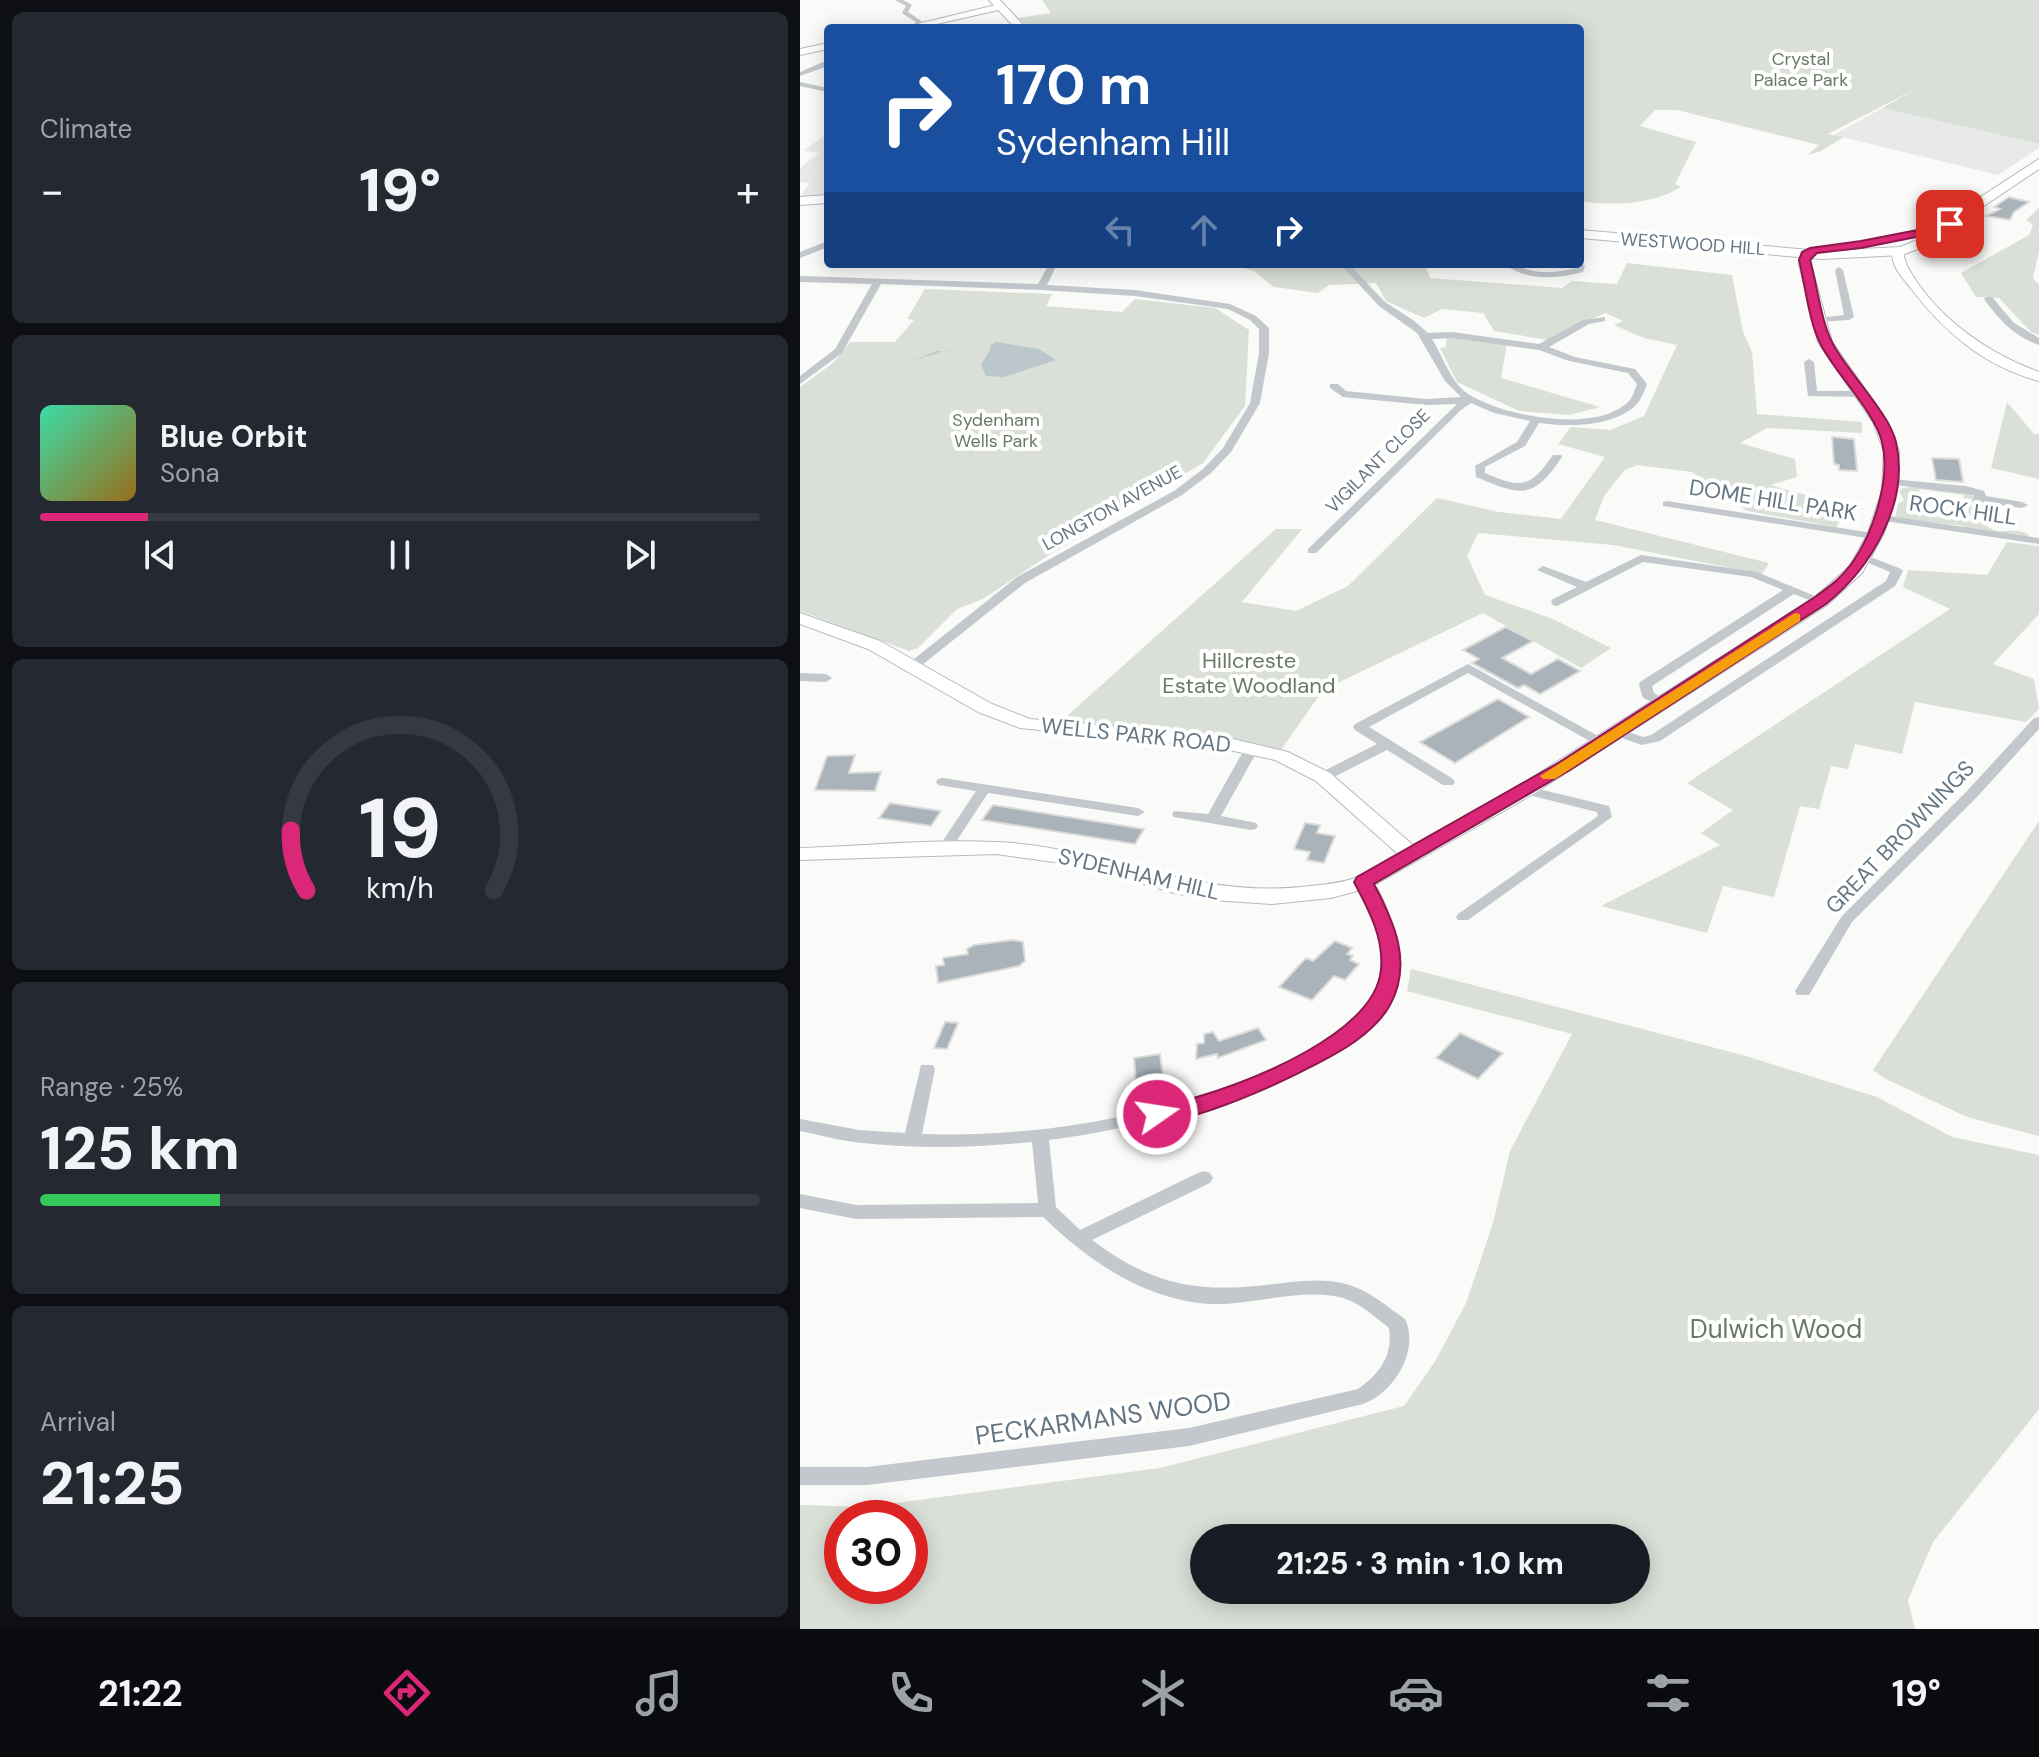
<!DOCTYPE html>
<meta charset="utf-8">
<style>
body{margin:0;font-family:"DM Sans",sans-serif;background:#242831;color:#f1f3f6;height:100vh;display:flex;flex-direction:column;font-size:30px;white-space:nowrap}
*{box-sizing:border-box;margin:0}
p{font-size:26px;color:#9ea1a6}
.icon{flex:none;width:44px;height:44px;fill:none;stroke:currentColor;stroke-width:2;stroke-linecap:round;stroke-linejoin:round}
.map{position:relative;flex:1;overflow:hidden}
.panel{display:flex;flex-direction:column;gap:12px;padding:12px;background:#0d0f14;width:800px}
.panel>*{flex:none}
.top-card{position:absolute;left:24px;top:24px;width:760px;height:244px;border-radius:8px;box-shadow:0 4px 20px #0003;background:#1a4fa0;color:#fff;overflow:hidden}
.speed{position:absolute;left:24px;top:1500px;display:flex;gap:16px;font-size:40px;font-weight:700;text-align:center}
.speed>*{display:grid;place-content:center;width:104px;height:104px;border-radius:50%;background:#171b24;box-shadow:0 4px 20px #0003;line-height:1}
.speed .limit{border:12px solid #d22;background:#fff;color:#111}
.pin{position:absolute;display:grid;place-items:center;width:68px;height:68px;color:#fff;margin:-34px;border-radius:16px;box-shadow:0 4px 12px #0006}
.me{position:absolute;width:88px;margin:-44px;rotate:77deg;stroke-linejoin:round;filter:drop-shadow(0 0 6px #0008)}
.turn{display:flex;align-items:center;gap:28px;height:168px;padding:0 40px;font-size:36px}
.turn .icon{width:104px;height:104px;stroke-width:2.5}
.turn b{display:block;font-size:56px;line-height:68px}
.lanes{display:flex;align-items:center;height:76px;padding:0 40px;background:#0003;justify-content:center;gap:40px;direction:ltr}
.lanes .off{opacity:.35}
.big{font-size:60px;font-weight:800;line-height:1.1}
.panel .widget{flex:1;display:flex;flex-direction:column;justify-content:center;gap:12px;min-width:0;padding:0 28px;border-radius:12px;background:#242831}
.panel .dial{align-items:center;gap:0}
.dial svg{height:208px;overflow:visible;fill:none;stroke:#363941;stroke-width:7;stroke-linecap:round;text-anchor:middle}
.dial text{fill:#f1f3f6;stroke:none}
.song{display:flex;align-items:center;gap:24px}
.cover{width:96px;height:96px;border-radius:12px;background:linear-gradient(135deg,hsl(160 70% 55%),hsl(40 70% 35%))}
.played{height:8px;border-radius:4px;background:linear-gradient(90deg,#db2777 15%,#363941 15%)}
.keys{display:flex;justify-content:space-around;direction:ltr}
.heat{display:flex;justify-content:space-between;align-items:center;font-size:44px;direction:ltr}
.charge{height:12px;border-radius:6px;background:linear-gradient(90deg,#34c759 25%,#363941 0)}
.trip{position:absolute;left:390px;top:1524px;width:460px;height:80px;border-radius:40px;background:#171b24;box-shadow:0 4px 20px #0003;font-weight:800;line-height:80px;text-align:center}
.menu{display:flex;height:128px;justify-content:space-around;align-items:center;background:#090b0e;color:#9ea1a6}
.menu .icon{width:56px;height:56px}
.menu .current{color:#db2777}
.menu b{font-size:36px;color:#f1f3f6}
main{display:flex;flex:1;min-height:0}
.map>svg:first-child{display:block}
.built{fill:#e8e9e9}
.green{fill:#dadfd7;fill-rule:evenodd}
.water{fill:#bbc7cb}
.building{fill:#aab3b9;stroke:#dcdcda;stroke-width:2}
.lines{fill:none;stroke-linecap:round;stroke-linejoin:round}
.secondary-casing{stroke:#b3babf;stroke-width:2}
.primary-casing{stroke:#b5babe;stroke-width:2}
.street{fill:#c3c8cc;fill-rule:evenodd}
.secondary{fill:#fff;fill-rule:evenodd}
.primary{fill:#fff;fill-rule:evenodd}
.route{fill:#db2777;stroke:#8e194d;stroke-width:2}
.slow{fill:#f59e0b}
.labels{text-anchor:middle;dominant-baseline:central;stroke-width:8;stroke-linejoin:round;paint-order:stroke}
.far-park-label{font-size:18px;fill:#687a64;stroke:#fff}
.far-street-label{font-size:18px;fill:#657683;stroke:#fff}
.street-label{font-size:22px;fill:#657683;stroke:#fff}
.park-label{font-size:22px;fill:#687a64;stroke:#fff}
.near-park-label{font-size:26px;fill:#687a64;stroke:#fff}
.near-street-label{font-size:26px;fill:#657683;stroke:#fff}
</style>
<main>
<section class="panel">
<div class="widget"><p>Climate</p>
<div class="heat"><a>−</a><b class="big">19°</b><a>+</a></div>
</div>
<div class="widget">
<div class="song"><i class="cover"></i><div><b>Blue Orbit</b><p>Sona</p></div></div>
<div class="played"></div>
<div class="keys"><svg class="icon" aria-label="previous" viewBox="0 0 24 24"><path d="M18 5L8 12l10 7zM5 5v14"/></svg><svg class="icon" aria-label="pause" viewBox="0 0 24 24"><path d="M8 5v14M16 5v14"/></svg><svg class="icon" aria-label="next" viewBox="0 0 24 24"><path d="M6 5l10 7-10 7zM19 5v14"/></svg></div>
</div>
<div class="widget dial"><svg viewBox="0 0 100 80">
<path d="M14 69A42 42 0 1 1 86 69"/>
<path d="M14 69A42 42 0 0 1 8 46" stroke="#db2777"/>
<text x="50" y="56" font-size="32" font-weight="700">19</text>
<text x="50" y="72" font-size="11">km/h</text>
</svg></div>
<div class="widget"><p>Range · 25%</p><b class="big">125 km</b><div class="charge"></div></div>
<div class="widget"><p>Arrival</p><b class="big">21:25</b></div>
</section>
<div class="map">
<svg width="1239" height="1629" viewBox="0 0 1239 1629">
<rect width="100%" height="100%" fill="#fafaf8"/>
<path class="built" d="M1082 108 1239 144V148L1198 175 1034 135Z
M28 133V195L0 197 10 183 0 182V168L19 153 3 151Z"/>
<path class="green" d="M242 0H1239V144L1082 108 1119 87 1028 134 1044 137 1019 152 1007 155 1019 145 877 110H855L840 126 896 142 875 184 881 187C852 205 813 206 780 201V28H229L218 18 251 13Z
M1239 208V252L1233 278 1239 285V335L1231 332 1199 298 1176 297 1161 273 1229 235 1233 225 1226 220Z
M827 263 932 275 943 332 952 352 957 414 1062 422V433L967 428 940 443 995 459 997 477 970 485 1050 507 1036 527 947 511 892 472 837 465 825 470 804 496 795 520 969 563 962 574 813 545 678 533 667 556 685 595 753 619 811 648 781 668 683 613 523 690 481 750 416 734 258 724 476 529H502L442 602 496 611 548 586 637 498 699 512 761 519 805 457 758 444 771 427 810 430 844 416 877 345 844 338 814 325 823 321 805 313 748 340 694 331 683 313 642 309 624 318 586 301 576 283 529 285 518 293 474 287 454 271 429 264H625L630 278 762 288 772 281 817 284Z
M125 289 252 294 246 306 322 312 335 299 415 308 449 330 445 406 403 463 246 557 183 599 157 609 118 648 109 651 0 611V387L33 363 50 342H95L114 320 107 319Z
M647 333 707 344 701 378 800 407 770 415 719 411 657 382 640 348 646 347Z
M1207 402 1234 434H1239V479L1191 468Z
M1103 488 1112 487 1172 494 1176 498 1163 502 1164 495 1119 489 1120 505 1117 509C1128 517 1155 521 1168 518L1169 506H1180L1173 518C1181 521 1189 529 1197 531 1210 532 1217 528 1229 535L1228 541 1164 529V526L1095 518 1098 504 1104 500 1099 491Z
M1207 542 1239 546V614L1193 664 1234 679 1239 709 1226 722 1115 702 1102 754 1055 744 1048 769 1031 766 1019 809 1000 806 974 897 923 886 907 933 801 906 920 845 901 833 933 810 887 783 1150 609 1103 587 1108 570 1187 575Z
M1239 821V1136L1167 1117 1084 1078 1073 1070Z
M611 969 946 1056 1077 1097 1152 1137 1239 1155V1409L1133 1542 1108 1600 1115 1629H0V1505L66 1507 360 1468 604 1406 636 1360 666 1303 693 1223 710 1151 772 1034 607 991ZM42 1518H110V1586H42ZM404 1538H836V1590H404Z"/>
<path class="water" d="M196 342 239 349 256 360 204 377 186 376 181 365 188 353 143 351 118 359 74 365 117 359 137 351 189 353 191 345Z"/>
<path class="building" d="M1209 197 1229 202 1214 212 1210 220 1186 216 1200 209 1194 207Z
M1032 437 1054 439 1057 471 1039 470V465L1034 464Z
M1132 458 1159 459 1163 482 1136 480Z
M706 627 733 641 702 658 731 674 758 659 780 671 740 694 724 685 718 688 672 663 679 659 663 650Z
M698 699 729 717 655 763 620 742Z
M55 755 49 773 81 772 75 791 15 790 27 756Z
M90 803 141 811 131 826 79 818Z
M193 805 344 829 335 844 182 820Z
M505 823 520 825 517 833 535 836 524 863 507 860 510 852 494 849Z
M213 940 223 942 225 961 219 966 138 983 136 966 144 965 143 958 168 954 167 949 174 945Z
M535 941 552 948 547 954 553 956 550 960 559 964 545 980 534 976 512 1000 479 987 506 958 513 961Z
M145 1022 158 1023 147 1049 134 1048Z
M458 1028 466 1040 418 1058 417 1054 396 1059 397 1044 404 1043V1034L413 1032 419 1041Z
M660 1033 703 1053 678 1079 636 1058Z
M360 1054 363 1077 336 1081 334 1058Z"/>
<g class="lines">
<defs>
<path id="secondary" d="M200 4 203 9 119 28H101Z
M28 43V49L0 55V49Z
M1093 248H1101C1104 254 1105 261 1107 266 1135 317 1187 353 1239 372V381C1183 366 1143 331 1109 286 1100 275 1089 263 1093 248Z
M1006 250 1012 254 1011 264 1032 342 1088 422 1099 451 1097 491 1084 533 1062 573 1027 605 733 794 571 887 531 898 472 904 412 900 374 893 283 866 196 854 0 860V848C65 846 131 839 195 842 303 846 390 898 501 887 520 885 538 884 555 878 570 872 584 862 598 854L516 781 475 760 420 748 220 728 178 712 68 649 0 624V613L80 641 192 704 230 719 420 736 488 752 530 773 613 845 719 786 1015 597 1050 566 1068 533 1082 491 1084 451 1073 422 1018 342 999 264 1000 254Z"/>
<path id="primary" d="M189 0H200L226 28H215Z
M1239 159V169L1148 230 1144 239 1102 255 1022 259 780 238V230L1022 251 1100 247 1130 235 1124 234V228L1139 224Z
M28 195V203L0 205V197Z"/>
</defs>
<use href="#secondary" class="secondary-casing"/>
<use href="#primary" class="primary-casing"/>
<path class="street" d="M95 0H103L112 5 108 12 124 23V25H120L102 13 106 6Z
M23 62H28V66L0 76V72Z
M0 82 28 88V92L0 86Z
M28 241V247L0 258V252Z
M780 262 785 266 783 272C757 279 726 281 704 264 714 264 720 267 729 270 745 274 761 272 776 268L772 264Z
M249 264H257L247 285 335 290 430 304 456 316 469 328V353L460 403 431 452 411 473 382 495 225 583 117 669H109L107 666 109 663 217 577 374 491 403 469 423 448 450 403 459 353V329L450 320 428 309 335 296 241 290 81 284 42 353 0 384V376L35 349 72 284 0 282V276L238 284Z
M540 264H549L585 302 613 320 628 333 652 332 739 344 783 320 805 317V321L789 324 749 347 775 357 835 369 847 384C844 392 841 401 834 407 810 427 768 427 739 423L725 446 685 467V473C722 489 730 488 753 455H761L762 457C733 500 722 496 676 477L675 466 717 442 730 421 694 413 671 403 661 410 516 553H508V549L657 404 626 405 543 397 530 388V384H538L546 391 626 399 661 397 645 381 617 333 579 306ZM652 338 739 350 769 361 828 373 837 384C835 389 833 397 829 401 797 435 697 416 664 391 649 378 642 355 632 339Z
M1039 267 1043 270 1054 317 1049 320 1017 322V318L1044 315 1035 270Z
M1186 297H1192L1214 323 1239 338V345C1215 337 1199 320 1184 299Z
M1009 359 1014 362 1017 391H1062L1067 394 1062 397 1008 396 1004 362Z
M1091 479 1166 486 1184 491 1186 496 1222 502 1228 505 1222 508 1184 503 1163 507 1157 504 1159 502 1174 499V495L1087 484 1086 482Z
M867 501 1073 533 1079 536 1073 539 863 506V502Z
M1082 515 1239 538V544L1078 520V516Z
M1063 554 1101 569 1103 571 1095 586 860 741 842 745 810 734 808 731 815 727 843 737 851 735 1086 581 1090 572 1059 559V555Z
M841 555 957 572 1027 601 1021 605 994 594 852 686 854 693 869 702 868 705H858L843 698 839 685 840 682 983 590 951 577 843 562 757 606 753 605 751 602 753 599 777 587 737 570 743 566 786 582Z
M668 664 807 741 805 744H795L668 673 569 727 653 779 655 782 653 785H643L587 750 528 780H518L516 777 518 774 577 744 555 730 553 727 555 724Z
M0 673 26 674 32 678 26 682 0 681Z
M1239 717V729L1177 797 1052 922 1009 995H997L995 991 1042 916 1167 791 1234 718Z
M452 744 459 748 421 816 456 823 458 826 456 829 451 830 374 817 372 814 374 811 408 814 445 748Z
M143 778 338 808 345 812 338 816 188 793 150 851 145 853 138 848 176 791 138 785 136 782 138 779Z
M726 786 809 806 812 817 668 920H658L656 917 658 914 798 816 797 812 721 793 719 790 721 787Z
M564 877C585 885 591 921 595 940 599 961 599 980 589 999 545 1081 336 1130 249 1140L256 1207 280 1230 398 1173 404 1171 410 1173 413 1178 410 1183 292 1240C351 1284 394 1293 466 1285 492 1282 521 1277 546 1284 569 1290 586 1306 605 1319 620 1350 594 1393 563 1404L389 1446 67 1485H0V1467H67L389 1428 558 1389C580 1373 593 1356 589 1328 575 1317 560 1303 543 1298 502 1287 451 1306 408 1304 342 1299 288 1260 243 1217L56 1219 0 1208V1194L56 1205 238 1203 232 1142C175 1148 119 1149 62 1143 41 1141 20 1135 0 1131V1119L59 1130 105 1133 121 1065H133L135 1069 122 1134C247 1138 380 1113 494 1058 523 1044 559 1027 575 997 593 962 578 912 557 882Z"/>
<use href="#secondary" class="secondary"/>
<use href="#primary" class="primary"/>
</g>
<path class="route" d="M1150 220 1156 224 1146 231 1061 248 1017 253 1010 260C1017 284 1021 322 1033 344 1047 371 1089 413 1096 442 1110 503 1071 568 1026 604L770 770 574 884C594 922 613 963 590 1005 583 1018 569 1031 557 1040 525 1064 386 1131 349 1120L346 1114 349 1109C365 1104 381 1102 397 1097 451 1081 576 1033 581 969 584 937 568 909 554 882L557 877 758 763 1015 597C1023 591 1032 585 1039 578 1069 549 1092 483 1082 442 1075 412 1034 372 1020 343 1009 322 1005 284 999 260L1002 252 1010 248 1061 241 1138 226Z"/>
<path class="slow" d="M995 613 1000 614V621L755 779H743L740 776Z"/>
<g class="labels">
<g class="far-park-label">
<text x="1001" y="59">Crystal<tspan x="1001" dy="21">Palace Park</tspan></text>
<text x="196" y="420">Sydenham<tspan x="196" dy="21">Wells Park</tspan></text>
</g>
<g class="far-street-label">
<text transform="translate(893 244) rotate(4)">WESTWOOD HILL</text>
<text transform="translate(578 461) rotate(-45)">VIGILANT CLOSE</text>
<text transform="translate(312 508) rotate(-29)">LONGTON AVENUE</text>
</g>
<g class="street-label">
<text transform="translate(973 500) rotate(9)">DOME HILL PARK</text>
<text transform="translate(1163 510) rotate(8)">ROCK HILL</text>
<text transform="translate(336 735) rotate(6)">WELLS PARK ROAD</text>
<text transform="translate(1100 837) rotate(-46)">GREAT BROWNINGS</text>
<text transform="translate(339 874) rotate(13)">SYDENHAM HILL</text>
</g>
<g class="park-label">
<text x="449" y="660">Hillcreste<tspan x="449" dy="25">Estate Woodland</tspan></text>
</g>
<g class="near-park-label">
<text x="976" y="1329">Dulwich Wood</text>
</g>
<g class="near-street-label">
<text transform="translate(303 1418) rotate(-8)">PECKARMANS WOOD</text>
</g>
</g>
</svg>
<div class="speed"><div class="limit">30</div></div>
<div class="pin" style="left:1150px;top:224px;background:#d93025"><svg class="icon" aria-label="arrive" viewBox="0 0 24 24"><path d="M6 21V4h12l-3 4 3 4H6"/></svg></div>
<svg class="me" style="left:357px;top:1114px" viewBox="-20 -20 40 40"><circle r="17" fill="#db2777" stroke="#fff" stroke-width="3"/><path d="M0-11L8 9 0 5-8 9z" fill="#fff"/></svg>
<div class="trip">21:25 · 3 min · 1.0 km</div>
<div class="top-card">
<div class="turn"><svg class="icon" aria-label="right" viewBox="0 0 24 24"><path d="M7 20v-9h11M14 6l5 5-5 5"/></svg><div><b>170 m</b>Sydenham Hill</div></div>
<div class="lanes"><svg class="icon off" aria-label="left" viewBox="0 0 24 24"><path d="M17 20v-9H6M10 6l-5 5 5 5"/></svg><svg class="icon off" aria-label="ahead" viewBox="0 0 24 24"><path d="M12 20V5M6 11l6-6 6 6"/></svg><svg class="icon" aria-label="right" viewBox="0 0 24 24"><path d="M7 20v-9h11M14 6l5 5-5 5"/></svg></div>
</div>
</div>
</main>
<nav class="menu">
<b>21:22</b>
<svg class="icon current" aria-label="directions" viewBox="0 0 24 24"><path d="M12 3l9 9-9 9-9-9zM9 14v-3h6M13 9l2 2-2 2"/></svg>
<svg class="icon" aria-label="music" viewBox="0 0 24 24"><path d="M9 18V5l10-2v13"/><circle cx="6" cy="18" r="3"/><circle cx="16" cy="16" r="3"/></svg>
<svg class="icon" aria-label="phone" viewBox="0 0 24 24"><path d="M5 4h4l2 5-3 2q2 4 5 5l2-3 5 2v4C11 20 4 13 5 4z"/></svg>
<svg class="icon" aria-label="climate" viewBox="0 0 24 24"><path d="M12 3v18M4 7l16 10M4 17L20 7"/></svg>
<svg class="icon" aria-label="car" viewBox="0 0 24 24"><path d="M5 17H2v-5l4-1 3-4h7l3 4 3 1v5h-3M9 17h6M6 11h13"/><circle cx="7" cy="17" r="2"/><circle cx="17" cy="17" r="2"/></svg>
<svg class="icon" aria-label="filters" viewBox="0 0 24 24"><path d="M4 7h16M4 17h16"/><circle cx="9" cy="7" r="2"/><circle cx="15" cy="17" r="2"/></svg>
<b>19°</b>
</nav>
